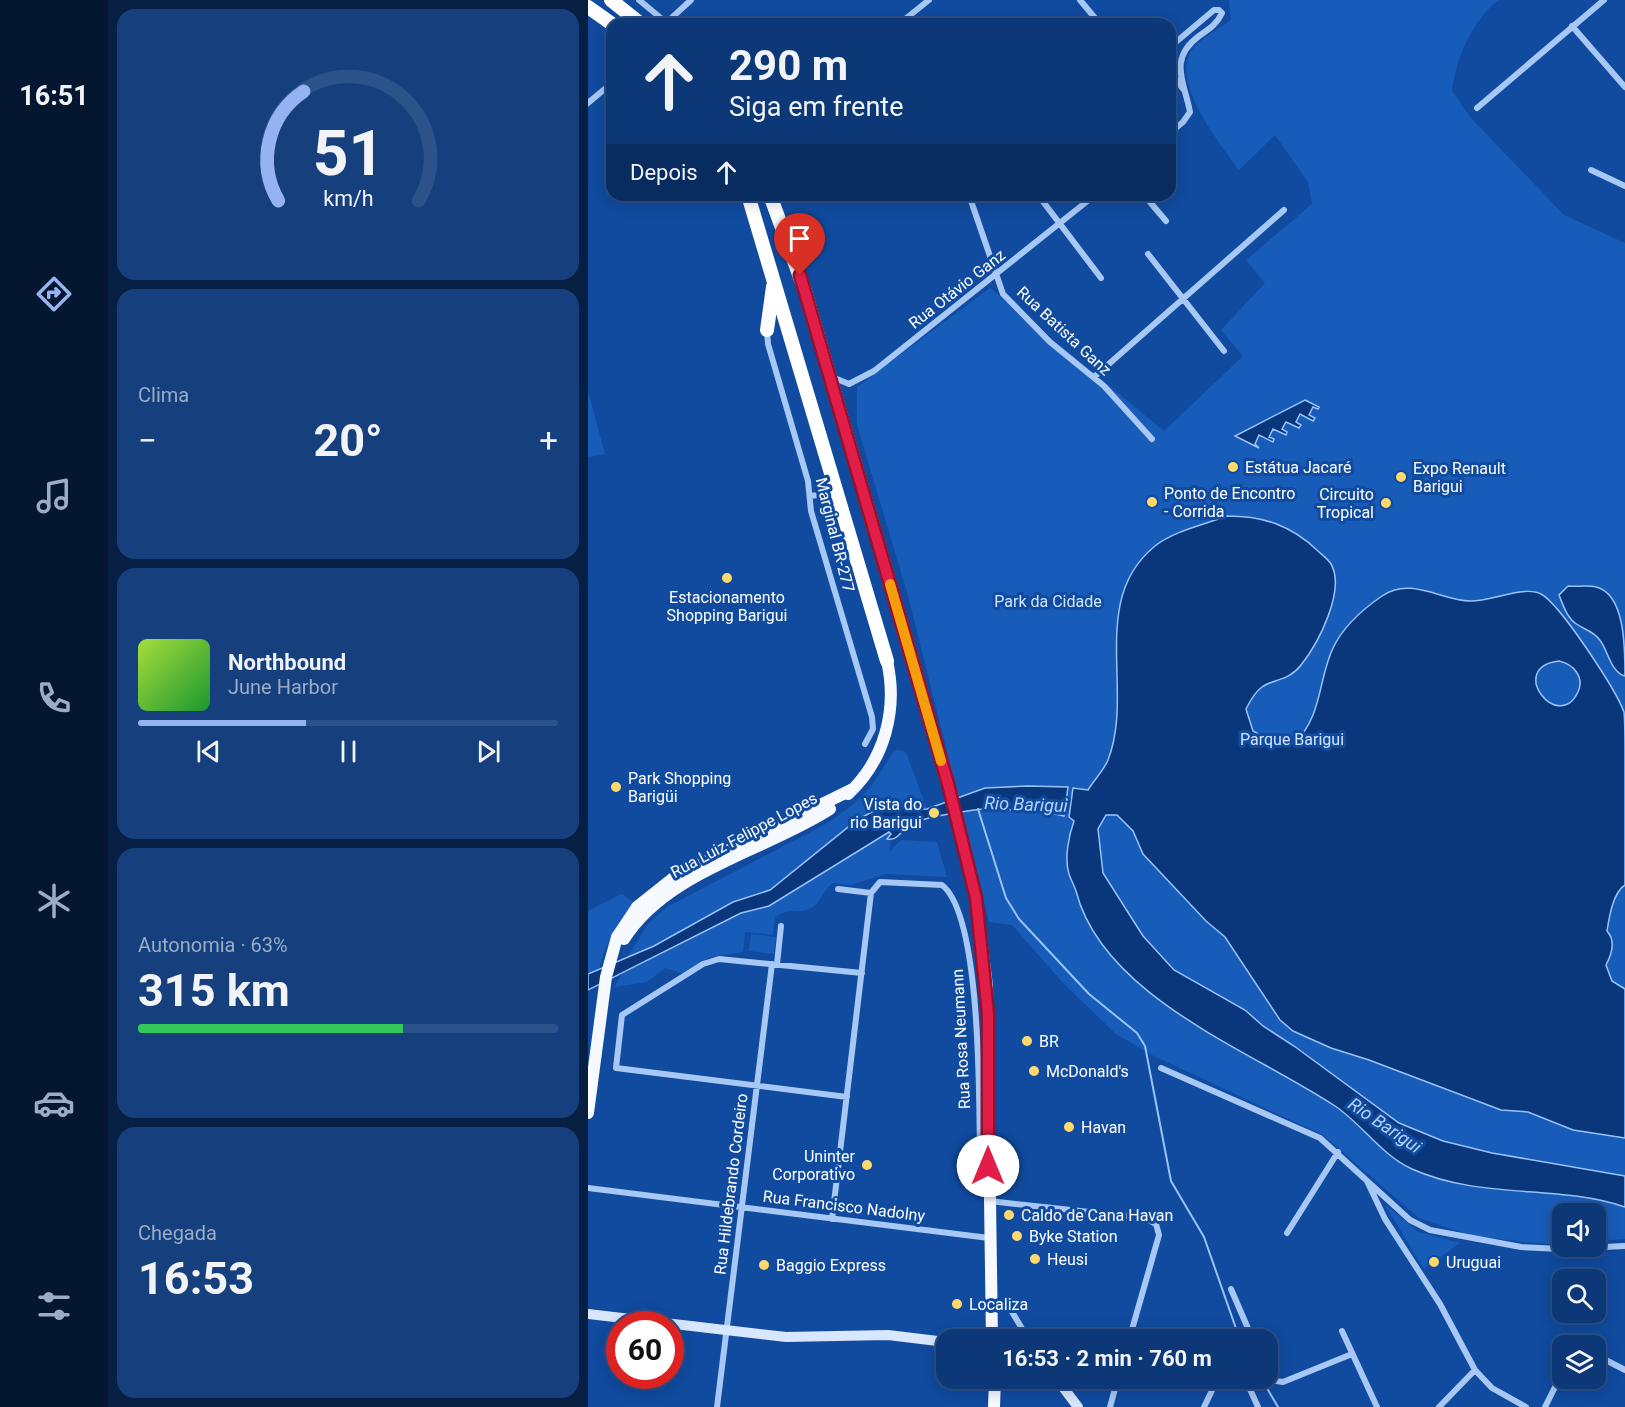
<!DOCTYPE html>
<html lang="pt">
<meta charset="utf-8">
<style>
body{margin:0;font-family:Roboto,sans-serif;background:#153f7d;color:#f1f3f6;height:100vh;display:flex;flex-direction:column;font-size:22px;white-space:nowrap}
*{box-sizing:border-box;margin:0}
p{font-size:20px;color:#9aacc6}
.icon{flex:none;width:33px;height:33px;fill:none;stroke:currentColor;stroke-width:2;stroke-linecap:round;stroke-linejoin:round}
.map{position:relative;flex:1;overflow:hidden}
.panel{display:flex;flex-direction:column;gap:9px;padding:9px;background:#071f42;width:480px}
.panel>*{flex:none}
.guide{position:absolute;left:18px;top:18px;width:570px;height:183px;border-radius:18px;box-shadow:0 3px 15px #0003,0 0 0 2px #2c528a;background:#0c3878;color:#f1f3f6;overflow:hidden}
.controls{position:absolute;left:964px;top:1203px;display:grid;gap:12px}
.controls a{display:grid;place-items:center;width:54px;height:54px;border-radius:12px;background:#0c3878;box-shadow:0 3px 15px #0003,0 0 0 2px #2c528a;font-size:30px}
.speed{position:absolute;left:18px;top:1311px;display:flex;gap:12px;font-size:30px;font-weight:700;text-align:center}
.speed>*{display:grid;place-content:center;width:78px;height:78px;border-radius:50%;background:#0c3878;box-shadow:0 3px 15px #0003,0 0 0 2px #2c528a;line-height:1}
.speed .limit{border:9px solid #d22;background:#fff;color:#111}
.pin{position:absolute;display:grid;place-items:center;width:51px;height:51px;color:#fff;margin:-62px -26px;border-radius:50% 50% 50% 0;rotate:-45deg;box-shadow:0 0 6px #0007}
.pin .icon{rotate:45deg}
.me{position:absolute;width:66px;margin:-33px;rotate:0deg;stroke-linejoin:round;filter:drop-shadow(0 0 4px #0008)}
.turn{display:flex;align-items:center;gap:21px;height:126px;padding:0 24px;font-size:27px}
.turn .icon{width:78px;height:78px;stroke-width:2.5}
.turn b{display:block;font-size:42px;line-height:51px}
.then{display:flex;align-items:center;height:57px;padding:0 24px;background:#0003;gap:12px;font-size:22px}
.big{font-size:45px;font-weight:700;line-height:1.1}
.panel .tile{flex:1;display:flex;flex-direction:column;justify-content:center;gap:9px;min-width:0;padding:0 21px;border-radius:18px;background:#153f7d}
.panel .dial{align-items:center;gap:0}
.dial svg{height:156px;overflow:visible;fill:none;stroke:#2c528a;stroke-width:7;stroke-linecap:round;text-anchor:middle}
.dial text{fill:#f1f3f6;stroke:none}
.song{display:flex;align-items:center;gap:18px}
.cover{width:72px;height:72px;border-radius:9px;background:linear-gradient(135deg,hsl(80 70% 55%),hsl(130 70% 35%))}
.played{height:6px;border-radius:3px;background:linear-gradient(90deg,#95b2f1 40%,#2c528a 40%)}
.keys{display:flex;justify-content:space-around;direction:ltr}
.heat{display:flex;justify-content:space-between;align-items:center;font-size:33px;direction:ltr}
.charge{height:9px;border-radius:4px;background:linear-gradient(90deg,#34c759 63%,#2c528a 0)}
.trip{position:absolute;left:348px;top:1329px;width:342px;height:60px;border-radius:18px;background:#0c3878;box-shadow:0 3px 15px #0003,0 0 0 2px #2c528a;font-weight:700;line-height:60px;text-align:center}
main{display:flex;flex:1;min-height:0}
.tab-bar{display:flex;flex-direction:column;width:108px;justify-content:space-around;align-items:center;background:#051630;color:#9aacc6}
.tab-bar .icon{width:42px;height:42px}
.tab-bar .active{color:#95b2f1}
.tab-bar b{font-size:27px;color:#f1f3f6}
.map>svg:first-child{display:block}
.green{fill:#185cba}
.water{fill:#0a377b;stroke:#99c3f9;stroke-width:1.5;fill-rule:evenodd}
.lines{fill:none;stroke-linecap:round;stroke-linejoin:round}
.stream{stroke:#99c3f9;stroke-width:2}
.street{stroke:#a7c8f5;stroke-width:6}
.secondary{stroke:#d8e7fe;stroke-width:10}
.primary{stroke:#f6f9ff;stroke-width:12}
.highway{stroke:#fff;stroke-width:14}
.route-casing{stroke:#92132f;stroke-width:15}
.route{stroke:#e11d48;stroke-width:10}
.slow{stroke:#f59e0b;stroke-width:10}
.poi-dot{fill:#ffd96c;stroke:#104ba0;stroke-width:2}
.labels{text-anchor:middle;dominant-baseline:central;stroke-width:6;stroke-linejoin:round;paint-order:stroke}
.street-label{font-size:16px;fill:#fff;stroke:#104ba0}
.poi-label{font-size:16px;fill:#fff;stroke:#104ba0;text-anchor:start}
.park-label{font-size:16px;fill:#d0e4fe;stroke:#104ba0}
.water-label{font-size:18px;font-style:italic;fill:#b4d3fb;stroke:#104ba0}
</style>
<main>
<nav class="tab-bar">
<b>16:51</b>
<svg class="icon active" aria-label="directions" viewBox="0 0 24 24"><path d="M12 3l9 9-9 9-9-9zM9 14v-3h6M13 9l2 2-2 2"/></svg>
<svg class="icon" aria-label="music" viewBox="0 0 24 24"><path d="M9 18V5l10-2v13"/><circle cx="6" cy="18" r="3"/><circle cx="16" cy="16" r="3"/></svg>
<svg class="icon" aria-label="phone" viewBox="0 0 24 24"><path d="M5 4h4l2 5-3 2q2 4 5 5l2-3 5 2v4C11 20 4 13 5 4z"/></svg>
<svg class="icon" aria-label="climate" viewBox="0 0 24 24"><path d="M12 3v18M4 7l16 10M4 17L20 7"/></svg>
<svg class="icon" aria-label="car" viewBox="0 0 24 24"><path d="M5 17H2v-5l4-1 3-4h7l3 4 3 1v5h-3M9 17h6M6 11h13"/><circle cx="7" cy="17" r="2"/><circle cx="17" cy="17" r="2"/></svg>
<svg class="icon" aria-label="filters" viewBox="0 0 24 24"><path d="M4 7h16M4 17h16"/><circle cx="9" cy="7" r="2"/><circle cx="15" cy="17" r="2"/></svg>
</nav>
<section class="panel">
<div class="tile dial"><svg viewBox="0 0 100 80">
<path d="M14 69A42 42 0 1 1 86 69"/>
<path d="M14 69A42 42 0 0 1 27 13" stroke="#95b2f1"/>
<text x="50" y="56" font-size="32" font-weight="700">51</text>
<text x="50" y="72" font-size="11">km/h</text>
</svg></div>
<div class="tile"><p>Clima</p>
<div class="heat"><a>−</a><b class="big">20°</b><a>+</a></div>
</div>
<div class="tile">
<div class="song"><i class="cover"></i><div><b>Northbound</b><p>June Harbor</p></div></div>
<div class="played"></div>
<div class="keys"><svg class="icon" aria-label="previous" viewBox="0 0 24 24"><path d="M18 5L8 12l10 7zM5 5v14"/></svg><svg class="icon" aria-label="pause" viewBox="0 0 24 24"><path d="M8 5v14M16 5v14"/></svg><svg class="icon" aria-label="next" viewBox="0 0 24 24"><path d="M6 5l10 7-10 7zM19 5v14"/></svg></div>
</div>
<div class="tile"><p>Autonomia · 63%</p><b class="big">315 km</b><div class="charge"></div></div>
<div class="tile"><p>Chegada</p><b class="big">16:53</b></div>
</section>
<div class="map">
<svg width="1037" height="1407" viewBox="0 0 1037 1407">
<rect width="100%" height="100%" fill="#104ba0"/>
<path class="green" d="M641 0H911C884 20 868 58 864 91L882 117 976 215 1037 243V1239L1008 1241V1214H975V1243L957 1244 885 1236 831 1218 735 1135 564 1055 528 1034 475 983 424 925 401 922 321 599 269 425V387L402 288 576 431 655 356 633 330 677 283 658 260 724 204 720 182 687 135 651 170C633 145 587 89 601 55 607 41 631 29 643 20Z
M0 391 17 454 0 457Z
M310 750 316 751 319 755 339 809 323 810 316 806 299 804 281 812 182 890 145 902 66 946 38 959 60 924 79 907 238 824C273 801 284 788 305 752Z
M301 832 304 834 300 839 303 840 301 852 313 840 349 842 359 877 298 874 262 885 245 883C234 890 233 906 219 910 206 913 201 908 187 917L185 935 157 932 155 952 122 957 94 973 77 968 59 982 26 987 34 974 153 913 182 906Z
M34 894 46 903C28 923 18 944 11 969L0 974V911Z
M163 934 188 937 186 954 161 951Z
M797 1205 831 1232 872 1243 836 1269Z"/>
<path class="water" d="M717 400 731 407 730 409 725 407 721 415 727 418 725 421 712 414 708 422 713 425 711 428 698 422 694 429 699 432 698 435 685 429 681 437 686 439 685 442 671 435 667 444 671 448 647 436Z
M639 516C675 516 703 525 730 551 733 554 740 559 743 564 758 590 730 644 713 665 701 681 685 679 674 687 667 692 662 701 658 709L665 731 686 743H706C734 718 730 680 745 648 755 627 775 609 794 596 823 576 854 601 882 601 901 602 937 585 953 594 972 604 1028 690 1036 712 1037 723 1037 741 1037 753 1037 797 1037 841 1037 885 1025 892 1021 918 1019 931 1028 941 1024 954 1018 965L1024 981 1037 989V1138L985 1130 940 1112 913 1110 781 1060 743 1048 705 1031 692 1020 637 937 618 921 555 854 545 831 529 815H518L510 829 515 873 555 936 586 970 657 1010 675 1026 706 1046 811 1123 855 1141 904 1153 1037 1176V1207C969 1184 893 1200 824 1169 793 1155 774 1124 747 1106 664 1051 515 997 488 891 486 885 483 880 481 874 476 858 481 835 486 821L481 817 485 788 500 790C506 780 516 770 520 760 547 692 500 600 567 546 586 531 615 525 639 516ZM971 661C985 664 997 677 990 692 970 734 918 667 971 661Z
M980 586C989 587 999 585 1008 587 1037 594 1037 647 1037 676 1022 672 1020 649 1011 639 1005 631 995 629 987 623 979 617 975 605 971 595Z
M440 786 480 787 476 816 446 809 424 810 412 807C383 810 353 814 326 822 316 825 311 842 299 839L303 834 301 832 181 906 153 913 0 990V974L66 946 145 902 182 890 269 820 299 804 306 803 323 810 339 809 397 788Z"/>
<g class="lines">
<path class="stream" d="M390 809 418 898 431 919 501 994 549 1033 557 1046 583 1181 616 1237 651 1337
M673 1378 690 1407"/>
<path class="street" d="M51 0 80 24
M492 0 512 24
M78 23 103 0
M311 24 341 0
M984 26 1037 87
M582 47 626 10H631L634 13C629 24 621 29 611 36 580 59 596 81 602 112L595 122 582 133
M582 71 595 89
M0 103 24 83
M889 108 1016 0
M1003 170 1037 186
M381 195 415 294 462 342 516 386 564 439
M450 195 513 278
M556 195 578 221
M560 254 636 351
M179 331 180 344 220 481 223 511 284 717 285 729 277 744
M244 377 261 384 286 371 507 195
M506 377 696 210
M222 496 248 493
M250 889 283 893
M189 964 193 926
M573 1068 732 1138 822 1220 842 1230 933 1247 973 1249 1037 1246
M259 1097 28 1068 34 1015 115 964 131 959 274 973
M779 1181 797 1219 852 1304 887 1370 904 1388 938 1407
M0 1188 401 1238
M401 1201 557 1218 568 1224 571 1235 541 1340
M244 1219 283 893 292 882 354 885C394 916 391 1106 392 1159L398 1182
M699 1233 750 1152
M643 1289 665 1340
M402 1305 421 1307 441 1340
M754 1331 789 1407
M650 1340 660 1329
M1008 1355 1037 1370
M680 1371 688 1381 695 1382 764 1354
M657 1378 670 1407
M129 1407 184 964
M522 1407 530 1378
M616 1407 630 1378
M851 1407 887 1370
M957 1407 975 1371"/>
<path class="secondary" d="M0 1314 198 1337 300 1335 358 1342
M468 1378 490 1407"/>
<path class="primary" d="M360 784 388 899 399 986 404 1340
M260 794C297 760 310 709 299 661
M36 939C79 871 177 851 242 809
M0 1113 18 977 29 937 49 907 88 876 265 789
M406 1407 407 1378"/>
<path class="highway" d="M23 0 53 24
M0 7 24 24
M160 195 299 661
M182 195 216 288 360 784
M179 330 185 287"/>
</g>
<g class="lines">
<defs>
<path id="route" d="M212 275 360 784 388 898 400 1014V1166"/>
</defs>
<use href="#route" class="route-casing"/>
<use href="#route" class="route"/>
<path class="slow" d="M302 584 353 761"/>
</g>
<g class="poi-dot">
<circle cx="645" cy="467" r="6"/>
<circle cx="813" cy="477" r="6"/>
<circle cx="564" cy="502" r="6"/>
<circle cx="798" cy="503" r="6"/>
<circle cx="139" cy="578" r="6"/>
<circle cx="28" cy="787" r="6"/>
<circle cx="346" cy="813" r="6"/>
<circle cx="439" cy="1041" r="6"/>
<circle cx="446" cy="1071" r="6"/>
<circle cx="481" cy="1127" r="6"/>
<circle cx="279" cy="1165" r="6"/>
<circle cx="421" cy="1215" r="6"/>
<circle cx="429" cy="1236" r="6"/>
<circle cx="447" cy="1259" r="6"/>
<circle cx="846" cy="1262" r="6"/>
<circle cx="176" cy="1265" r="6"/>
<circle cx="369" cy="1304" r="6"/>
</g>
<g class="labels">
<g class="street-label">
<text transform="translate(369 289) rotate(-38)">Rua Otávio Ganz</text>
<text transform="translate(476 331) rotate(43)">Rua Batista Ganz</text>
<text transform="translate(247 535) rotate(76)">Marginal BR-277</text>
<text transform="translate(156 835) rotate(-28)">Rua Luiz Felippe Lopes</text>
<text transform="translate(373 1039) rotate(-93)">Rua Rosa Neumann</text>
<text transform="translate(143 1184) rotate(-83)">Rua Hildebrando Cordeiro</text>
<text transform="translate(256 1206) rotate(7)">Rua Francisco Nadolny</text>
</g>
<g class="poi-label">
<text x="657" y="467">Estátua Jacaré</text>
<text x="825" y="468">Expo Renault<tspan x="825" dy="18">Barigui</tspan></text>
<text x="576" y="493">Ponto de Encontro<tspan x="576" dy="18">- Corrida</tspan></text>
<text x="786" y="494" text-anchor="end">Circuito<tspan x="786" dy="18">Tropical</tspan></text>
<text x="139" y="597" text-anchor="middle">Estacionamento<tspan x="139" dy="18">Shopping Barigui</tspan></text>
<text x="40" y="778">Park Shopping<tspan x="40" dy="18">Barigüi</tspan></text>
<text x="334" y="804" text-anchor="end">Vista do<tspan x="334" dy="18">rio Barigui</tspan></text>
<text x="451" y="1041">BR</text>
<text x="458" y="1071">McDonald's</text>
<text x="493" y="1127">Havan</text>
<text x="267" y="1156" text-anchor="end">Uninter<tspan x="267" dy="18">Corporativo</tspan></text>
<text x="433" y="1215">Caldo de Cana Havan</text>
<text x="441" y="1236">Byke Station</text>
<text x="459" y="1259">Heusi</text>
<text x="858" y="1262">Uruguai</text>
<text x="188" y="1265">Baggio Express</text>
<text x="381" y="1304">Localiza</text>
</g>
<g class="park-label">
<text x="460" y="601">Park da Cidade</text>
<text x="704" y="739">Parque Barigui</text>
</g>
<g class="water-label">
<text transform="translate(438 804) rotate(2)">Rio Barigui</text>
<text transform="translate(797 1125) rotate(34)">Rio Barigui</text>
</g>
</g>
</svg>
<div class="controls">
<a><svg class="icon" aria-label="sound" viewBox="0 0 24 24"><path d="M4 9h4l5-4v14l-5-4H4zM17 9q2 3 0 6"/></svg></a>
<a><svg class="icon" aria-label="search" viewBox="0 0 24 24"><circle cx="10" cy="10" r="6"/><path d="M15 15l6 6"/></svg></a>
<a><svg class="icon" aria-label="layers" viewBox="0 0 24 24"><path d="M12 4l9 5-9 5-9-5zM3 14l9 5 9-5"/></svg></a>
</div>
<div class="speed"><div class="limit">60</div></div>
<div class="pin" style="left:212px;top:275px;background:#d93025"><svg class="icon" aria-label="arrive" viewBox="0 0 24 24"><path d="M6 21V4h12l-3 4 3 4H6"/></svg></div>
<svg class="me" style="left:400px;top:1166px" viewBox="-20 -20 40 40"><circle r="19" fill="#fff"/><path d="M0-13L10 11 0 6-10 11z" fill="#e11d48"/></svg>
<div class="trip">16:53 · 2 min · 760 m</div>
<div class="guide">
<div class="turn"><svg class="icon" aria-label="ahead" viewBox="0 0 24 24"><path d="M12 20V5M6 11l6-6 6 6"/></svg><div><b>290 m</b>Siga em frente</div></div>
<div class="then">Depois<svg class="icon" aria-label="ahead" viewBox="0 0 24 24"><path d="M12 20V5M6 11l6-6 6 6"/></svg></div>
</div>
</div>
</main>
